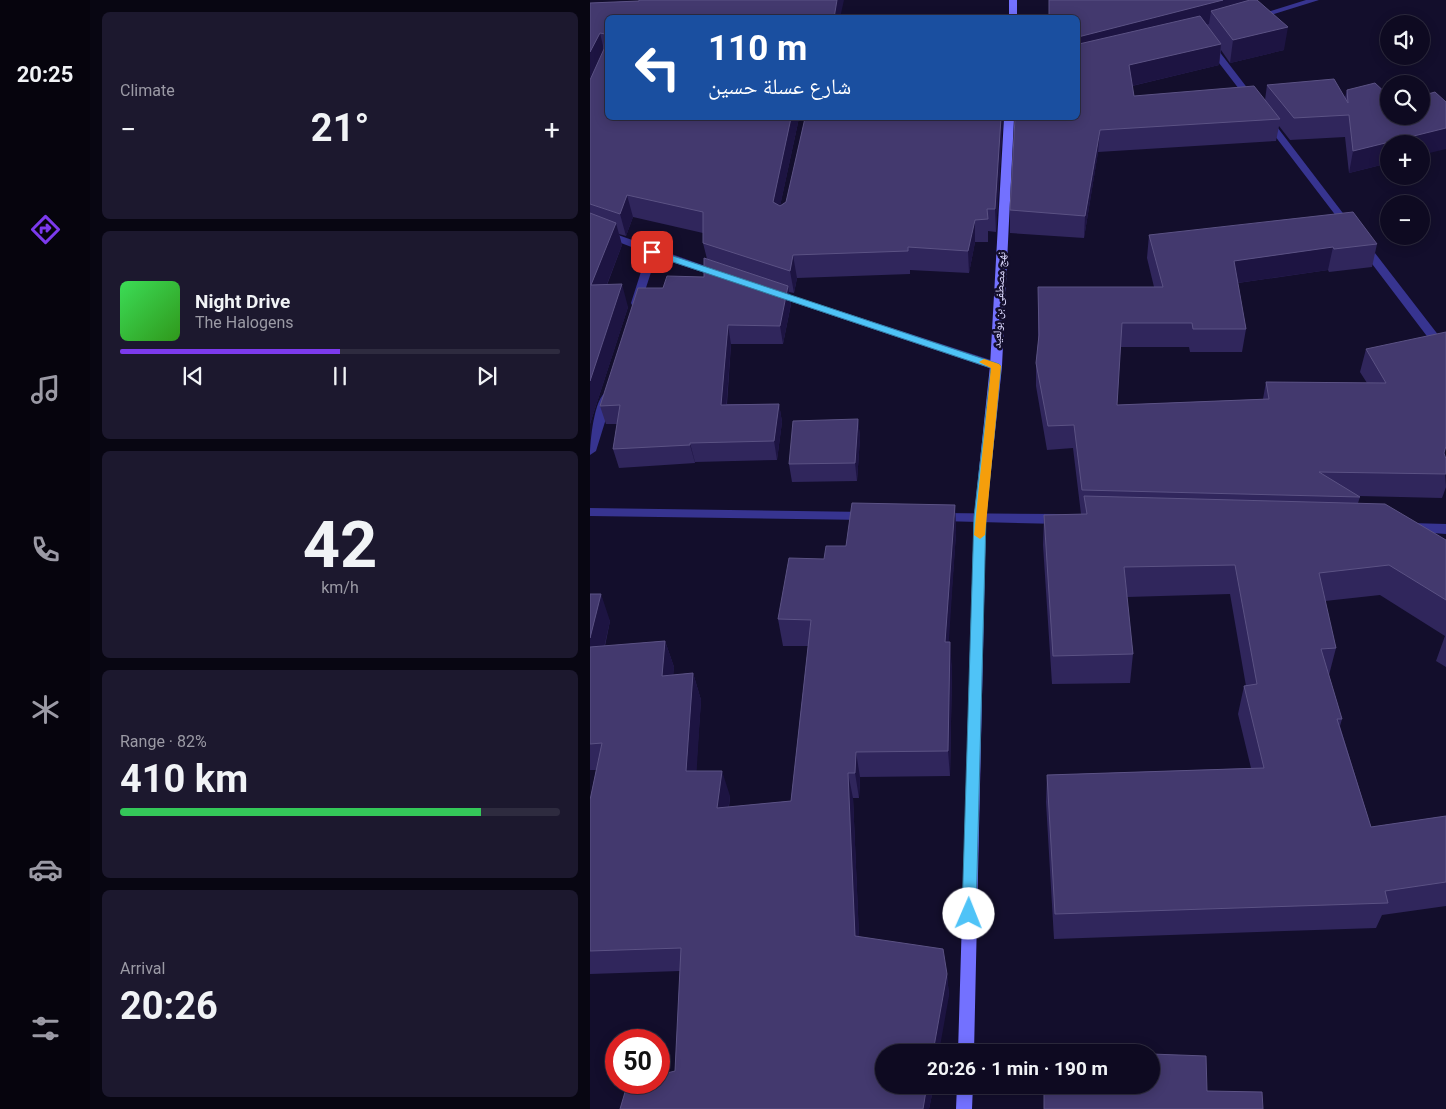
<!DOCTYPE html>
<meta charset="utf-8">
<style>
body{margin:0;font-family:Roboto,"Noto Naskh Arabic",sans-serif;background:#1c182e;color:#f1f3f6;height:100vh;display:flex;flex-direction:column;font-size:19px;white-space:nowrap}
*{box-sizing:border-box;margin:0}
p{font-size:16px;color:#9b9aa5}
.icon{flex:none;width:28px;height:28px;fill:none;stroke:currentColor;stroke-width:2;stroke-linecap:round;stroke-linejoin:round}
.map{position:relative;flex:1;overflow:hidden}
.panel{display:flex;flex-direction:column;gap:12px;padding:12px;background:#080612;width:500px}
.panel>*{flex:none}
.guide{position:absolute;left:15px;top:15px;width:475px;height:105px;border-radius:8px;box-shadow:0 2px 12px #0003,0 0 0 1px #2e2b3f;background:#1a4fa0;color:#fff;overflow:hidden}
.tools{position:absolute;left:790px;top:15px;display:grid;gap:10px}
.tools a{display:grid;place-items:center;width:50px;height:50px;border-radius:50%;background:#0e0a21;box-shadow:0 2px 12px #0003,0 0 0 1px #2e2b3f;font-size:25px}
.speed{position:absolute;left:15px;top:1029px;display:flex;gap:10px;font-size:25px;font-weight:700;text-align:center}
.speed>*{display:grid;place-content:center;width:65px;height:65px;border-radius:50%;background:#0e0a21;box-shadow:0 2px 12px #0003,0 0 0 1px #2e2b3f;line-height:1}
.speed .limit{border:8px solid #d22;background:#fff;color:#111}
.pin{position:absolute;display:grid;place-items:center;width:42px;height:42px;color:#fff;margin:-21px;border-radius:10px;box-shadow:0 2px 8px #0006}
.me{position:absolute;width:55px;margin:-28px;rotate:1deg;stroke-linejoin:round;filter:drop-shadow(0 0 4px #0008)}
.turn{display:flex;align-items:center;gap:18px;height:105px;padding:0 20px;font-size:22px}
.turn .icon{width:65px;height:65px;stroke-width:2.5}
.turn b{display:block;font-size:35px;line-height:42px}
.big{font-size:38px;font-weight:700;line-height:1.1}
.panel .tile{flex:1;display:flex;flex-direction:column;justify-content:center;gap:8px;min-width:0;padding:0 18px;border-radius:8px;background:#1c182e}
.panel .dial{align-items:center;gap:0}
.dial b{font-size:65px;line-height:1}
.song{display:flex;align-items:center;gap:15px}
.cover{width:60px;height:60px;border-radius:8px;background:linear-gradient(135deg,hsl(130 70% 55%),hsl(110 70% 35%))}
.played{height:5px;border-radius:2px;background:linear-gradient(90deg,#7c3aed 50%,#2e2b3f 50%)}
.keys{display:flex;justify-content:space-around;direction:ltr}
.heat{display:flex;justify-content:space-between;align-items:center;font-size:28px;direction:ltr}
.charge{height:8px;border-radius:4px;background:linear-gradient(90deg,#34c759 82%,#2e2b3f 0)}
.trip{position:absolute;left:285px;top:1044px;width:285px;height:50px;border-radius:25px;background:#0e0a21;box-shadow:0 2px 12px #0003,0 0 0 1px #2e2b3f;font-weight:700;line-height:50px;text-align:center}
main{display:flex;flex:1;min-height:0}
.tabs{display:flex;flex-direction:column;width:90px;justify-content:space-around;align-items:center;background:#06040d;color:#9b9aa5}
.tabs .icon{width:35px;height:35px}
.tabs .on{color:#7c3aed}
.tabs b{font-size:22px;color:#f1f3f6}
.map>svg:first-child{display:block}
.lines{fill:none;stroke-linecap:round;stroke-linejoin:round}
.street{fill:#373490;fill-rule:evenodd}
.secondary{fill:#7371ff;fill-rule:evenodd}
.wall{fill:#30265c}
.shaded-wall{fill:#1d1442}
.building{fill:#43396e;stroke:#5b5284}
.route{fill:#4fc3f7;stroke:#337fa1}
.slow{fill:#f59e0b}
.labels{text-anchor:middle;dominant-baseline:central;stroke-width:5;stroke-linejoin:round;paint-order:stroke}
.street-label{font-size:12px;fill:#dddaff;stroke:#130e2c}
</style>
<main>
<nav class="tabs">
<b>20:25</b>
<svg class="icon on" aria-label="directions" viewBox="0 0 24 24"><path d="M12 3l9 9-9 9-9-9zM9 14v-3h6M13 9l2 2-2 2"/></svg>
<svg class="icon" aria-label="music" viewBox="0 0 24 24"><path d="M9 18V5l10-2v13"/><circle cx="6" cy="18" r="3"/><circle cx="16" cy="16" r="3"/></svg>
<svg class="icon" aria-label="phone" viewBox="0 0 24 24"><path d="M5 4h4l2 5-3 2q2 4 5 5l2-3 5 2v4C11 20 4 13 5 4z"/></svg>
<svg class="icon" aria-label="climate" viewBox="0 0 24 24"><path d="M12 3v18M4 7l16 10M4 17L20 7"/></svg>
<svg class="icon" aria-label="car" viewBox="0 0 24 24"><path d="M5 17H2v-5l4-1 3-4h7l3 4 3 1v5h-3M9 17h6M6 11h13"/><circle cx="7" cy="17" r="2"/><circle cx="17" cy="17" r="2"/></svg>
<svg class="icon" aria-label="filters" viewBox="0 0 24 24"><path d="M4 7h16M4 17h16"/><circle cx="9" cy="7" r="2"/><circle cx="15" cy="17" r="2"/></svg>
</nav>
<section class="panel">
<div class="tile"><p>Climate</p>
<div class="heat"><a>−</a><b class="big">21°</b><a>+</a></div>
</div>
<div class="tile">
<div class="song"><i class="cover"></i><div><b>Night Drive</b><p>The Halogens</p></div></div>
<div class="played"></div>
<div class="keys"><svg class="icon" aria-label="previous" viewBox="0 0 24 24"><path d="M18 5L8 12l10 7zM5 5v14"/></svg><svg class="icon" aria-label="pause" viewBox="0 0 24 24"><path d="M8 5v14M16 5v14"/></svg><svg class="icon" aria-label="next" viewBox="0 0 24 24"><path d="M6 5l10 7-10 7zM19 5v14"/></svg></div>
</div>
<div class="tile dial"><b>42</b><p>km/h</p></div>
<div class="tile"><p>Range · 82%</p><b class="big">410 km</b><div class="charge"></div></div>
<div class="tile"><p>Arrival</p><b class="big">20:26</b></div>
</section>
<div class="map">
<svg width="856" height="1109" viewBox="0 0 856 1109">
<rect width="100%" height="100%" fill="#130e2c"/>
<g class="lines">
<path class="street" d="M716 0H729L668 19 661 17Z
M616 42H622L665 98V102H659L616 46Z
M678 118 681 119 762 225V229H756L675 123V119Z
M0 225 135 273 136 275 135 277H127L66 257 51 303 46 306 42 305 41 303 57 253 0 231Z
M774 243 778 244 856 345V357L852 356 770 248 769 246Z
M185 290 410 363 412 366 406 370 402 369 181 295 180 293Z
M17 392 23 396 6 451 0 455C0 443 4 396 17 392Z
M0 508 277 512 283 516 277 520 0 516Z
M350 513 470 514 474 516 476 519 474 522 470 524 350 521 344 517Z
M820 523 856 524V534L816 531 814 528 816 525Z"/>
<path class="secondary" d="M419 0H427V18H419Z
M414 118H424L412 366 396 517 384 1052H368L384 517 400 366Z
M367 1085H383L382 1109H366Z"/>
</g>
<path class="wall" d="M459 0H657V1L694 50 640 63 631 50 629 65 542 86 544 96 675 100 677 85 755 98 757 90 799 144V163L759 173 755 137 700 140 689 126 686 141 508 152 494 238 420 233V210L488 18H459Z
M49 1 18 118H210H209L190 206 196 202 215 118H413L406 232 398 231V242H385L379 273 320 270V274L207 278 204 293 199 292 201 304 193 344H141L137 404H189L192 422 187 460 105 462V463L29 468 23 449 27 424H16L10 406 73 288 114 277 117 259 113 243V233L43 217 36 236 29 234 32 245 17 285 38 307 0 424V3Z
M559 235 787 244 782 267 739 272 738 270 648 283 656 329 652 352H600L599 347H530L527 405 673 399 676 382 777 383 770 372 776 349 854 453 856 487 852 498 769 496 770 497 768 503 856 540V667L846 661 855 636 790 595 735 601 746 648 739 675 752 719 750 726 781 827 856 816V906L792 915 786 928 464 939 456 802 457 775 661 768 648 714 654 686H656L640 594 537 597 543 654 540 683 462 684 453 545 454 515 491 514 483 448 457 450 446 386V363L448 343V287H564L557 258Z
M268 419 270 438 267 481 202 482 199 464Z
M365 505 366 533 358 642 362 669 360 776 270 777 269 798H263L269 937 357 974 359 996 294 1085H344L339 1109H30L85 1071 90 971 0 974V800L6 770H0V594L20 621 15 646 75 641 84 667 83 675 103 673 111 700 106 771 140 796 139 807 201 801 218 646H193L188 619 234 559 256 546Z"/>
<path class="shaded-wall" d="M247 0H254L250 18H244Z
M633 0H657L655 15 621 11 619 24 488 58V37Z
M698 27 694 50 640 63 643 40Z
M10 33 15 54 0 86V52Z
M631 44 629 65 537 87 539 65Z
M201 118H210H209L186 225 183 202Z
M411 118H413L406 232 405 209Z
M856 128V149L831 155V144H799V163L759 173 763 151Z
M510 130 508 152 494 238 495 216Z
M37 195 43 217 36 236 30 214Z
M385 220V242L379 273 378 251Z
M26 223 32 245 8 307 1 285Z
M743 247 738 270 640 284 644 261Z
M203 255 207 278 204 293 200 271Z
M32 284 38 307 0 424V381Z
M198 286 201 304 193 344 190 326Z
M138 325 141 344 135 423 131 405Z
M189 404 192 422 187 460 184 441Z
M268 419 270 438 267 481 265 463Z
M100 443 105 462V463L100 445Z
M365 505 366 533 357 669 355 642Z
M11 594 20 621 8 674 0 653V638Z
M75 641 84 667 81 702 72 676Z
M360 642 362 669 360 776 358 751Z
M103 673 111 700 105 797 96 771Z
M266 752 270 777 269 798 265 773Z
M132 771 140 796 135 833 127 808Z
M258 773 263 798 270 959 265 936Z
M357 974 359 996 349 1052H343Z
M337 1085H344L339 1109H333Z"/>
<path class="building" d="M49 0H247L244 18H18V118H201L183 202 190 206 196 202 215 118H411L405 209H397L398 219 385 220 378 251 318 247V251L203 255 200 271 113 243V212L37 195 30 214 0 204V80L14 49 15 34 10 33 0 52V3L49 1Z
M459 0H633L488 37V40V18H459Z
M660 0H667L698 27 643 40 621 11Z
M610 16 631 44 539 65 544 96 664 86 690 119 510 130 495 216 420 210 425 118H488V43L489 44Z
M744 79 758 103 757 90 785 83 799 96V116H831V96L845 92 856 102V128L763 151 759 115 704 118 677 85Z
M763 212 787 244 744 249 743 247 644 261 656 329H603L602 323H532L527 405 679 399 676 382 796 383 776 349 856 332V446L854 453 856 459V474L729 472 770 497 492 490 484 425 458 426 446 363 449 335 448 287H573L559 235Z
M0 213 26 223 1 285 32 284 0 381Z
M114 258 198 286 190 326 138 325 131 405 189 404 184 441 100 443V445L23 449 30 405 10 406 48 288H73L77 276 114 277Z
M268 419 265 463 199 464 203 421Z
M494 496 795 504 856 540V600L799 565 729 573 746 648 731 649 752 719H747L781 827 856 816V882L795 891 798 903 465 914 457 775 674 768 654 686 667 684 645 565 534 567 543 654 463 656 454 515 497 514Z
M262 503 365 505 355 642H360L358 751 266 752 265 773H258L265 936 353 949 357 974 343 1052H294V1085H337L333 1109H30L38 1082H69V1075L85 1071 91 948 0 951V800L12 743 0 744V647L75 641 72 676 103 673 96 771H132L127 808 201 801 221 620 188 619 199 558 234 559 236 546H256Z
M0 594H11L0 638Z
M460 1049 538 1052H460Z
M561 1054 616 1056 617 1091 672 1092 673 1109H454V1086H458V1085H561Z"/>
<path class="route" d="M62 249 409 364 411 366 396 517 386 914 384 918 379 920 374 918 372 914 384 517 401 368 59 254 57 252Z"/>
<path class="slow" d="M394 359 409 364 411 366 395 535 390 539 384 535 401 368 389 362Z"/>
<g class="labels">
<g class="street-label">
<text transform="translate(409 300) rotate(-87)">نهج مصطفى بن بولعيد</text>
</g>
</g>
</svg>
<div class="tools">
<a><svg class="icon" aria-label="sound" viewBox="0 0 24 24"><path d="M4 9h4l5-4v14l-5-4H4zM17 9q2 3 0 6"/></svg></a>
<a><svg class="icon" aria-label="search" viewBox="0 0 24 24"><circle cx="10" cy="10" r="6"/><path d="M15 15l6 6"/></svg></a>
<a>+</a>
<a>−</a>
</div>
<div class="speed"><div class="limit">50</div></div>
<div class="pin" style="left:62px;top:252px;background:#d93025"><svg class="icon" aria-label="arrive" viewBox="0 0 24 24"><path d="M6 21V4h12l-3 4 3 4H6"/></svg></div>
<svg class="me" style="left:379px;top:914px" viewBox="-20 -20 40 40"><circle r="19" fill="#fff"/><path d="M0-13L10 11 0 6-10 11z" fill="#4fc3f7"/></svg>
<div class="trip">20:26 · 1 min · 190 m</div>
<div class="guide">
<div class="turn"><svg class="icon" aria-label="left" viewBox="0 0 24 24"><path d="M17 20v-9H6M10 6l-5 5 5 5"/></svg><div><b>110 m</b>شارع عسلة حسين</div></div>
</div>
</div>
</main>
